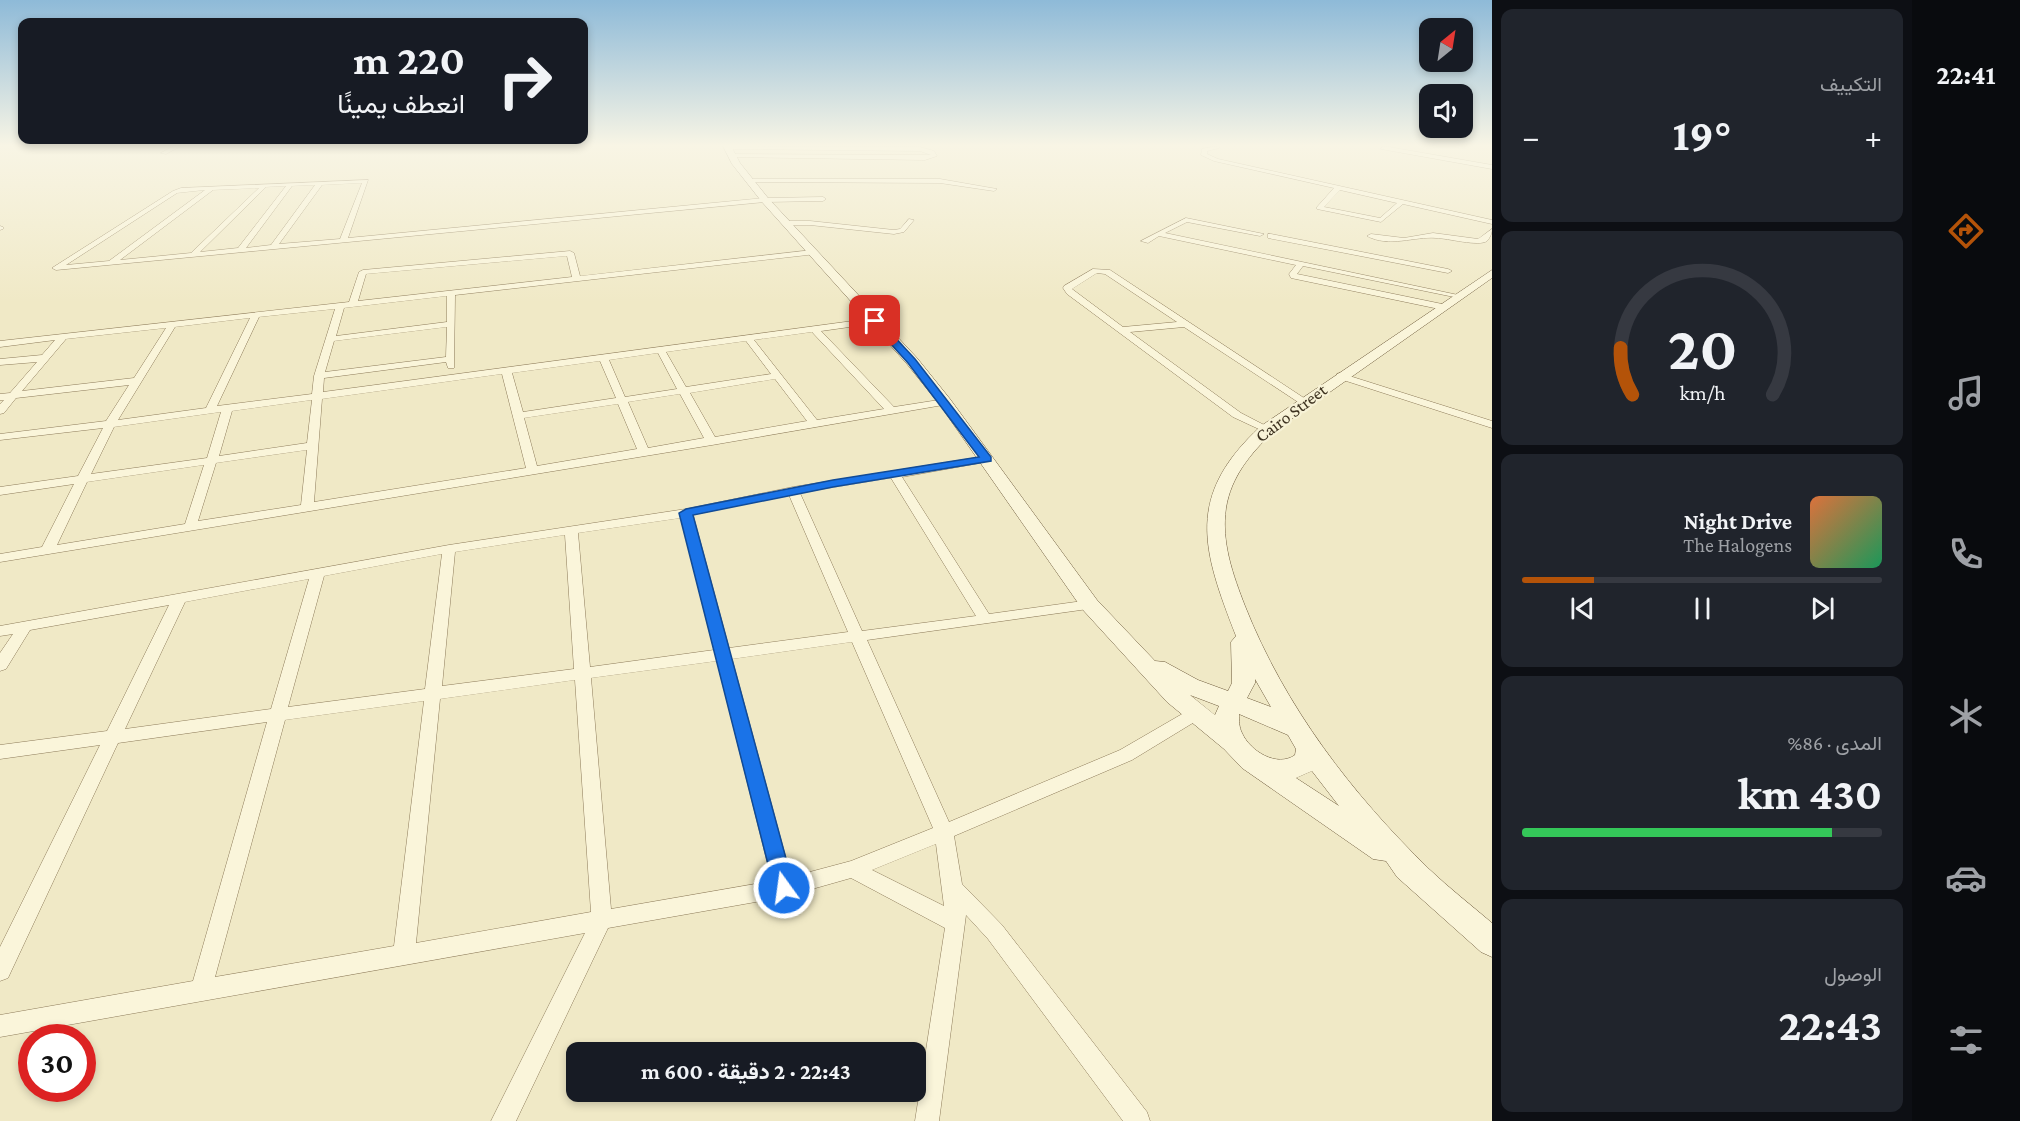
<!DOCTYPE html>
<html lang="ar">
<meta charset="utf-8">
<style>
body{margin:0;font-family:"Crimson Pro",Vazirmatn,serif;background:#20242c;color:#f1f3f6;direction:rtl;height:100vh;display:flex;flex-direction:column;font-size:22px;white-space:nowrap}
*{box-sizing:border-box;margin:0}
p{font-size:20px;color:#9ea1a6}
.icon{flex:none;width:33px;height:33px;fill:none;stroke:currentColor;stroke-width:2;stroke-linecap:round;stroke-linejoin:round}
.map{position:relative;flex:1;overflow:hidden;direction:ltr}
.details{display:flex;flex-direction:column;gap:9px;padding:9px;background:#0d0f14;width:420px}
.details>*{flex:none}
.guide{position:absolute;left:18px;top:18px;width:570px;height:126px;border-radius:12px;box-shadow:0 3px 9px #0003;direction:rtl;background:#171b24;color:#f1f3f6;overflow:hidden}
.needle{width:39px;rotate:30deg}
.fabs{position:absolute;left:1419px;top:18px;display:grid;gap:12px}
.fabs a{display:grid;place-items:center;width:54px;height:54px;border-radius:12px;background:#171b24;box-shadow:0 3px 9px #0003;font-size:30px}
.speed{position:absolute;left:18px;top:1024px;display:flex;gap:12px;font-size:30px;font-weight:700;text-align:center}
.speed>*{display:grid;place-content:center;width:78px;height:78px;border-radius:50%;background:#171b24;box-shadow:0 3px 9px #0003;line-height:1}
.speed .limit{border:9px solid #d22;background:#fff;color:#111}
.pin{position:absolute;display:grid;place-items:center;width:51px;height:51px;color:#fff;margin:-26px;border-radius:12px;box-shadow:0 3px 9px #0006}
.me{position:absolute;width:66px;margin:-33px;rotate:346deg;stroke-linejoin:round;filter:drop-shadow(0 0 4px #0008)}
.turn{display:flex;align-items:center;gap:21px;height:126px;padding:0 24px;font-size:27px}
.turn .icon{width:78px;height:78px;stroke-width:2.5}
.turn b{display:block;font-size:42px;line-height:51px}
.big{font-size:45px;font-weight:700;line-height:1.1}
.details .tile{flex:1;display:flex;flex-direction:column;justify-content:center;gap:9px;min-width:0;padding:0 21px;border-radius:12px;background:#20242c}
.details .dial{align-items:center;gap:0}
.dial svg{height:156px;overflow:visible;fill:none;stroke:#363941;stroke-width:7;stroke-linecap:round;text-anchor:middle}
.dial text{fill:#f1f3f6;stroke:none}
.song{display:flex;align-items:center;gap:18px}
.cover{width:72px;height:72px;border-radius:9px;background:linear-gradient(135deg,hsl(20 70% 55%),hsl(150 70% 35%))}
.played{height:6px;border-radius:3px;background:linear-gradient(90deg,#b45309 20%,#363941 20%)}
.keys{display:flex;justify-content:space-around;direction:ltr}
.heat{display:flex;justify-content:space-between;align-items:center;font-size:33px;direction:ltr}
.charge{height:9px;border-radius:4px;background:linear-gradient(90deg,#34c759 86%,#363941 0)}
.trip{position:absolute;left:566px;top:1042px;width:360px;height:60px;border-radius:12px;background:#171b24;box-shadow:0 3px 9px #0003;font-weight:700;line-height:60px;text-align:center;direction:rtl}
main{display:flex;flex:1;min-height:0}
.tabs{display:flex;flex-direction:column;width:108px;justify-content:space-around;align-items:center;background:#090b0e;color:#9ea1a6}
.tabs .icon{width:42px;height:42px}
.tabs .on{color:#b45309}
.tabs b{font-size:27px;color:#f1f3f6}
.map>svg:first-child{display:block}
.lines{fill:none;stroke-linecap:round;stroke-linejoin:round}
.minor-casing{stroke:#8d7b5a;stroke-width:1}
.secondary-casing{stroke:#6f5c3d;stroke-width:1}
.minor{fill:#faf5da;fill-rule:evenodd}
.secondary{fill:#faf5da;fill-rule:evenodd}
.route{fill:#1a73e8;stroke:#114b97;stroke-width:1.5}
.labels{text-anchor:middle;dominant-baseline:central;stroke-width:4.5;stroke-linejoin:round;paint-order:stroke}
.street-label{font-size:18px;fill:#3c311f;stroke:#f7f2d6}
</style>
<main>
<nav class="tabs">
<b>22:41</b>
<svg class="icon on" aria-label="directions" viewBox="0 0 24 24"><path d="M12 3l9 9-9 9-9-9zM9 14v-3h6M13 9l2 2-2 2"/></svg>
<svg class="icon" aria-label="music" viewBox="0 0 24 24"><path d="M9 18V5l10-2v13"/><circle cx="6" cy="18" r="3"/><circle cx="16" cy="16" r="3"/></svg>
<svg class="icon" aria-label="phone" viewBox="0 0 24 24"><path d="M5 4h4l2 5-3 2q2 4 5 5l2-3 5 2v4C11 20 4 13 5 4z"/></svg>
<svg class="icon" aria-label="climate" viewBox="0 0 24 24"><path d="M12 3v18M4 7l16 10M4 17L20 7"/></svg>
<svg class="icon" aria-label="car" viewBox="0 0 24 24"><path d="M5 17H2v-5l4-1 3-4h7l3 4 3 1v5h-3M9 17h6M6 11h13"/><circle cx="7" cy="17" r="2"/><circle cx="17" cy="17" r="2"/></svg>
<svg class="icon" aria-label="filters" viewBox="0 0 24 24"><path d="M4 7h16M4 17h16"/><circle cx="9" cy="7" r="2"/><circle cx="15" cy="17" r="2"/></svg>
</nav>
<section class="details">
<div class="tile"><p>التكييف</p>
<div class="heat"><a>−</a><b class="big">19°</b><a>+</a></div>
</div>
<div class="tile dial"><svg viewBox="0 0 100 80">
<path d="M14 69A42 42 0 1 1 86 69"/>
<path d="M14 69A42 42 0 0 1 8 45" stroke="#b45309"/>
<text x="50" y="56" font-size="32" font-weight="700">20</text>
<text x="50" y="72" font-size="11">km/h</text>
</svg></div>
<div class="tile">
<div class="song"><i class="cover"></i><div><b>Night Drive</b><p>The Halogens</p></div></div>
<div class="played"></div>
<div class="keys"><svg class="icon" aria-label="previous" viewBox="0 0 24 24"><path d="M18 5L8 12l10 7zM5 5v14"/></svg><svg class="icon" aria-label="pause" viewBox="0 0 24 24"><path d="M8 5v14M16 5v14"/></svg><svg class="icon" aria-label="next" viewBox="0 0 24 24"><path d="M6 5l10 7-10 7zM19 5v14"/></svg></div>
</div>
<div class="tile"><p>المدى · 86%</p><b class="big">430 km</b><div class="charge"></div></div>
<div class="tile"><p>الوصول</p><b class="big">22:43</b></div>
</section>
<div class="map">
<svg width="1492" height="1121" viewBox="0 0 1492 1121">
<rect width="100%" height="100%" fill="#f0e9c6"/>
<g class="lines">
<defs>
<path id="minor" d="M174 146H181L166 154 161 153Z
M725 146 920 147 934 151 937 156 925 160 730 157 728 154 931 155 920 151 727 149Z
M1219 146V148L1207 151V154L1218 159 1492 220V224L1403 204 1381 222 1317 209V207L1334 188 1214 161 1201 155 1202 149ZM1340 190 1397 203 1380 218 1324 207Z
M1383 146 1492 165V169L1381 149Z
M749 179H940L997 189 994 191 940 183 747 182Z
M368 180 348 238 765 198 823 197 826 199 823 201 765 202 56 270 52 268 173 191 181 188ZM362 183 340 239 279 244 322 185ZM315 185 271 245 246 248 292 186ZM286 186 238 248 200 252 266 187ZM259 188 191 253 120 260 213 190ZM205 190 109 261 66 265 177 193Z
M1186 218 1264 234 1260 236 1187 222 1165 233 1463 296 1459 298 1303 266 1297 274 1447 305V309L1444 310 1291 278 1289 274 1296 265 1159 236 1148 243 1141 241Z
M909 219 914 220 904 232 894 234 810 225H786L783 223 786 221H810L894 230 900 229Z
M0 226 3 227V229L0 230Z
M1492 229C1492 233 1490 238 1487 241 1479 247 1447 238 1436 238 1415 236 1389 248 1367 236L1371 234 1404 238 1433 233 1478 239Z
M1271 234 1448 269 1452 271 1448 273 1268 238V234Z
M813 250 817 252 816 254 455 295 454 368H448L446 362 324 378 323 392 875 318 879 321 878 323 821 331 894 407 945 399 950 402 949 404 712 445 0 562V554L42 547 74 484 0 495V487L78 476 103 428 0 440V434L106 421 129 385 16 398 4 413 0 414V404L4 400H0V394L10 393 37 362 0 365V359L42 355 55 340 0 347V341L349 302 359 272 363 270 570 251 574 253 580 276ZM567 256 572 277 358 301 366 274ZM447 296V322L336 336 344 308ZM335 309 314 376 312 394 217 406 259 317ZM250 318 206 408 118 420 175 327ZM447 327 446 357 325 372 334 341ZM166 328 134 378 22 391 66 339ZM812 332 884 409 817 420 754 340ZM746 341 771 374 686 387 666 352ZM658 353 677 389 625 397 609 360ZM600 361 616 398 523 412 512 373ZM502 374 526 468 314 502 322 399ZM775 379 807 421 715 437 690 393ZM680 394 704 438 648 448 628 402ZM312 400 307 443 219 456 232 411ZM618 404 637 449 537 466 524 418ZM221 412 207 458 91 474 114 427ZM307 450 301 505 198 521 216 463ZM204 465 185 524 57 545 87 482Z
M1093 269 1110 270 1310 402 1305 405 1301 404 1184 327 1130 332 1241 413 1272 429 1271 431H1263L1233 417 1067 294 1063 288 1064 286ZM1097 273 1105 274 1177 322 1123 327 1072 289Z
M1340 373 1492 421V428L1337 378V374Z
M987 456 991 457V461L902 477 989 614 1090 600 1097 605 1095 608 867 640 949 822 1120 750 1189 710 1195 708 1201 710 1203 714 1201 718 1132 760 954 836 962 884 1002 925 1147 1112 1150 1121H1123L988 939 966 915 939 1121H915L945 928 851 878 784 897 608 928 516 1121H491L585 933 0 1037V1015L193 981 267 722 118 743 8 978 0 981V947L100 745 0 759V745L107 731 169 605 30 630 6 669 0 671V653L13 634 0 636V626L449 545 686 509 793 487ZM891 478 976 616 862 631 800 493ZM789 495 848 632 729 648 693 515ZM681 518 714 650 590 667 578 533ZM565 535 574 669 442 686 455 552ZM442 554 425 689 288 707 324 576ZM309 579 271 709 125 729 185 602ZM852 642 933 828 851 861 791 877 732 659ZM717 661 772 881 611 909 591 678ZM575 680 591 912 416 943 440 699ZM424 701 394 946 215 977 285 720ZM936 844 944 906 872 870Z"/>
<path id="secondary" d="M723 146H731L740 163 768 198 917 358 950 399 1097 600 1155 661 1165 662 1198 680 1228 691 1232 683 1231 642 1236 636C1202 549 1185 496 1261 426L1492 270V278L1273 432C1250 454 1231 477 1226 508 1221 542 1233 575 1245 606 1285 707 1352 794 1429 869 1449 888 1471 905 1492 923V957L1481 952 1397 877 1386 861 1373 859 1242 768 1224 749 1167 702 1083 610 940 405 907 364 762 202 732 164ZM1255 679 1271 707 1247 698 1255 683ZM1190 695 1219 706 1215 715ZM1239 714 1288 735 1296 749 1295 755C1277 768 1250 751 1242 733 1239 727 1239 721 1239 714ZM1312 771 1339 806 1296 778Z"/>
</defs>
<use href="#minor" class="minor-casing"/>
<use href="#secondary" class="secondary-casing"/>
<use href="#minor" class="minor"/>
<use href="#secondary" class="secondary"/>
</g>
<linearGradient id="sky" x2="0" y2="1"><stop stop-color="#8ebad8"/><stop offset="0.48" stop-color="#f8f5e5"/><stop offset="1" stop-color="#f8f5e5" stop-opacity="0"/></linearGradient>
<rect width="1492" height="303" fill="url(#sky)"/>
<path class="route" d="M872 319H878L915 359 991 457V461L833 487 693 515 794 888 791 895 784 898 777 895 774 888 679 513 686 509 833 480 979 457 908 363 872 323Z"/>
<g class="labels">
<g class="street-label">
<text transform="translate(1291 413) rotate(-37)">Cairo Street</text>
</g>
</g>
</svg>
<div class="fabs">
<a><svg class="needle" viewBox="-14 -14 28 28"><path d="M0-13l5 13h-10z" fill="#e53935"/><path d="M0 13l5-13h-10z" fill="#9ea1a6"/></svg></a>
<a><svg class="icon" aria-label="sound" viewBox="0 0 24 24"><path d="M4 9h4l5-4v14l-5-4H4zM17 9q2 3 0 6"/></svg></a>
</div>
<div class="speed"><div class="limit">30</div></div>
<div class="pin" style="left:875px;top:321px;background:#d93025"><svg class="icon" aria-label="arrive" viewBox="0 0 24 24"><path d="M6 21V4h12l-3 4 3 4H6"/></svg></div>
<svg class="me" style="left:784px;top:888px" viewBox="-20 -20 40 40"><circle r="17" fill="#1a73e8" stroke="#fff" stroke-width="3"/><path d="M0-11L8 9 0 5-8 9z" fill="#fff"/></svg>
<div class="trip">22:43 · 2 دقيقة · 600 m</div>
<div class="guide">
<div class="turn"><svg class="icon" aria-label="right" viewBox="0 0 24 24"><path d="M7 20v-9h11M14 6l5 5-5 5"/></svg><div><b>220 m</b>انعطف يمينًا</div></div>
</div>
</div>
</main>
